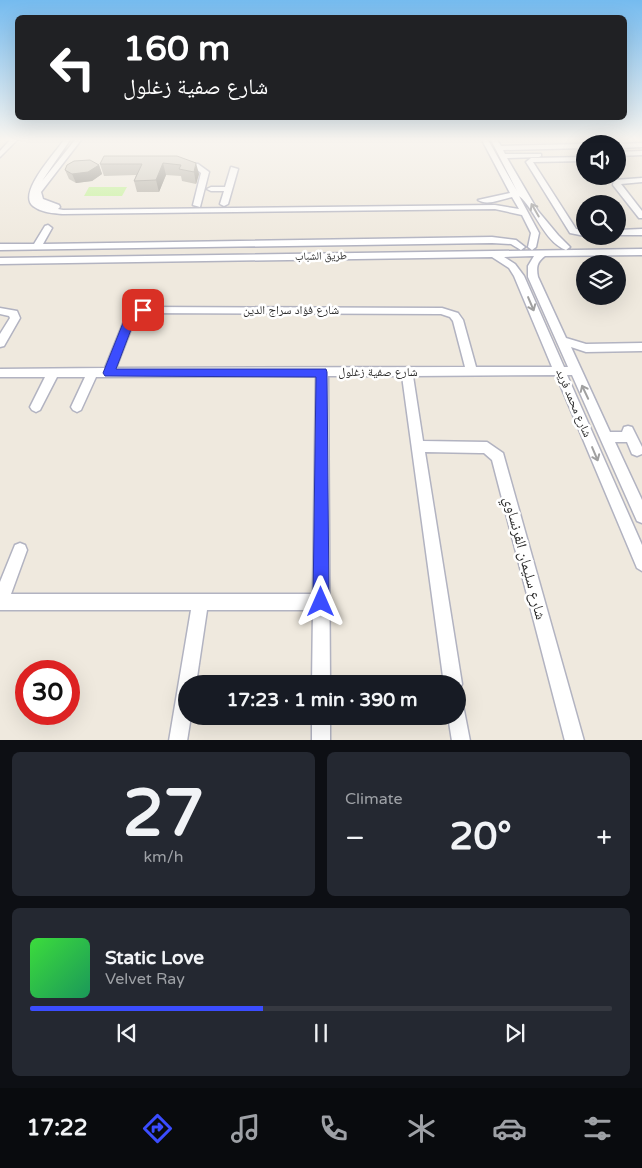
<!DOCTYPE html>
<meta charset="utf-8">
<style>
body{margin:0;font-family:"Varela Round","Noto Naskh Arabic",sans-serif;background:#242831;color:#f1f3f6;height:100vh;display:flex;flex-direction:column;font-size:19px;white-space:nowrap}
*{box-sizing:border-box;margin:0}
p{font-size:16px;color:#9ea1a6}
.icon{flex:none;width:28px;height:28px;fill:none;stroke:currentColor;stroke-width:2;stroke-linecap:round;stroke-linejoin:round}
.map{position:relative;height:740px;overflow:hidden}
.panel{display:flex;flex-direction:column;gap:12px;padding:12px;background:#0d0f14;flex:1}
.panel>*{flex:none}
.guide{position:absolute;left:15px;top:15px;width:612px;height:105px;border-radius:8px;box-shadow:0 5px 20px #0002;background:#202124;color:#fff;overflow:hidden}
.buttons{position:absolute;left:576px;top:135px;display:grid;gap:10px}
.buttons a{display:grid;place-items:center;width:50px;height:50px;border-radius:50%;background:#171b24;box-shadow:0 5px 20px #0002;font-size:25px}
.speed{position:absolute;left:15px;top:660px;display:flex;gap:10px;font-size:25px;font-weight:700;text-align:center}
.speed>*{display:grid;place-content:center;width:65px;height:65px;border-radius:50%;background:#171b24;box-shadow:0 5px 20px #0002;line-height:1}
.speed .limit{border:8px solid #d22;background:#fff;color:#111}
.pin{position:absolute;display:grid;place-items:center;width:42px;height:42px;color:#fff;margin:-21px;border-radius:10px;box-shadow:0 2px 8px #0006}
.me{position:absolute;width:55px;margin:-28px;rotate:0deg;stroke-linejoin:round;filter:drop-shadow(0 0 4px #0008)}
.turn{display:flex;align-items:center;gap:18px;height:105px;padding:0 25px;font-size:22px}
.turn .icon{width:65px;height:65px;stroke-width:2.5}
.turn b{display:block;font-size:35px;line-height:42px}
.big{font-size:38px;font-weight:700;line-height:1.1}
.panel .widget{flex:1;display:flex;flex-direction:column;justify-content:center;gap:8px;min-width:0;padding:0 18px;border-radius:8px;background:#242831}
.panel .dial{align-items:center;gap:0}
.dial b{font-size:65px;line-height:1}
.song{display:flex;align-items:center;gap:15px}
.cover{width:60px;height:60px;border-radius:8px;background:linear-gradient(135deg,hsl(120 70% 55%),hsl(150 70% 35%))}
.played{height:5px;border-radius:2px;background:linear-gradient(90deg,#3b4dff 40%,#363941 40%)}
.keys{display:flex;justify-content:space-around;direction:ltr}
.heat{display:flex;justify-content:space-between;align-items:center;font-size:28px;direction:ltr}
.panel .tiles{flex:1;display:grid;gap:12px;grid-template-columns:1fr 1fr}
.widget:last-child{grid-column:span 2}
.trip{position:absolute;left:178px;top:675px;width:288px;height:50px;border-radius:25px;background:#171b24;box-shadow:0 5px 20px #0002;font-weight:700;line-height:50px;text-align:center}
.dock{display:flex;height:80px;justify-content:space-around;align-items:center;background:#090b0e;color:#9ea1a6}
.dock .icon{width:35px;height:35px}
.dock .current{color:#3b4dff}
.dock b{font-size:22px;color:#f1f3f6}
.map>svg:first-child{display:block}
.pitch{fill:#c0f291}
.lines{fill:none;stroke-linecap:round;stroke-linejoin:round}
.minor-casing{stroke:#b2b3c1;stroke-width:3}
.minor{fill:#fff;fill-rule:evenodd}
.wall{fill:#afaba2}
.shaded-wall{fill:#8e8b84}
.building{fill:#cbc7bc;stroke:#8e8b84}
.oneway{stroke:#a0a0a0}
.route{fill:#3b4dff;stroke:#2632a6}
.labels{text-anchor:middle;dominant-baseline:central;stroke-width:5;stroke-linejoin:round;paint-order:stroke}
.far-street-label{font-size:11px;fill:#2d2d2d;stroke:#fff}
.street-label{font-size:12px;fill:#2d2d2d;stroke:#fff}
.near-street-label{font-size:15px;fill:#2d2d2d;stroke:#fff}
</style>
<div class="map">
<svg width="642" height="741" viewBox="0 0 642 741">
<rect width="100%" height="100%" fill="#efe9de"/>
<path class="pitch" d="M89 187H127L122 196H84Z"/>
<g class="lines">
<defs>
<path id="minor" d="M10 140H17L0 157V151Z
M64 140H70L42 181 75 140H81L41 192 43 199 59 205 60 207 58 209 63 210 495 205 519 209 512 197C502 199 487 206 478 200L510 193 482 140H488L517 191 491 140H497L501 146 585 144V148L503 150 505 154H541V156L539 157 507 158 538 211 558 235 570 247 566 250C544 242 534 207 519 196L539 233 536 247 532 250 528 247 531 233 522 215 495 209 63 214C53 213 42 213 33 206 17 193 56 152 64 140Z
M642 143V147L618 148V144Z
M642 151V155L618 156V152Z
M585 157V161L533 162 576 229 585 230V236L570 233 526 162 531 158Z
M182 162 198 164 209 172 200 207 193 205 201 173 194 167 180 165V163Z
M231 167 238 169 228 204 224 206 220 204 224 191H211L207 189 211 187H225Z
M642 178V182L621 184 642 211V218H639L613 185 614 180Z
M48 225 52 228 43 244 492 237 516 240 525 247 521 250 511 244 492 243 0 250V244H34L45 226Z
M642 229V235H618V230Z
M642 249V255L545 256C537 262 536 267 538 277L566 338 586 344 642 343V351L586 352 571 347 610 432H622L624 427 628 426 632 427 642 447V454L637 456 632 454 627 442H615L642 500V523L637 521 572 375H567L642 545V571L637 568 556 375 413 376 423 441 487 442 503 453 584 741H565L492 460 484 453H480L425 452 462 684 459 690 456 691V684H444L402 376H328L330 684H312L313 610H207L196 684H186V716H191L187 741H169L191 610H0V582L15 545 20 543 25 545 27 550 11 594H313L316 376 96 377 81 410 77 412 73 410 71 407 85 377H57L40 410 36 412 32 410 30 407 45 377H0V369L105 368 126 316 130 311 143 307 442 308 458 313 463 320 476 367H552L514 276 509 268 492 257 0 264V258ZM534 256 528 266V277L568 367H564L524 276 515 264 504 257ZM144 313 441 314 450 317 453 321 465 367 116 368 135 319 138 315Z
M0 308 17 311 20 318 4 346 0 347V334L10 318 9 316 0 314Z
M456 697 462 700 470 741H452L448 716H456Z
M312 716H330V741H312Z"/>
</defs>
<use href="#minor" class="minor-casing"/>
<use href="#minor" class="minor"/>
</g>
<path class="wall" d="M177 156 199 174 196 184 182 181 181 176 166 175 159 192H137L134 181 136 175 104 176 100 164Z
M99 165 102 174 92 181 76 183 69 179 65 170Z"/>
<path class="shaded-wall" d="M163 163 166 175 159 192 156 180Z
M196 163 199 174 196 184 194 172Z
M99 165 102 174 92 181 76 183 72 174Z"/>
<path class="building" d="M104 156H177L196 163 194 172 179 169 181 165 163 163 156 180 134 181 142 164H100Z
M90 160 99 165 88 172 72 174 65 170 67 165 74 161Z"/>
<defs><path id="oneway-shaft" d="M-6 0H5M1.5-3L5.5 0L1.5 3" fill="none" stroke-width="1.6" stroke-linecap="round" stroke-linejoin="round" transform="scale(1.25)"/></defs>
<g class="oneway">
<use href="#oneway-shaft" transform="translate(535 210) rotate(-120)"/>
<use href="#oneway-shaft" transform="translate(531 304) rotate(67)"/>
<use href="#oneway-shaft" transform="translate(585 392) rotate(-115)"/>
<use href="#oneway-shaft" transform="translate(595 454) rotate(67)"/>
</g>
<linearGradient id="sky" x2="0" y2="1"><stop stop-color="#75bbef"/><stop offset="0.57" stop-color="#f8f5f0"/><stop offset="1" stop-color="#f8f5f0" stop-opacity="0"/></linearGradient>
<rect width="642" height="244" fill="url(#sky)"/>
<path class="route" d="M143 307 148 310 146 312 137 315 135 319 116 369H326L327 372 329 602 327 607 321 610 315 607 313 602 316 377 105 376 103 373 125 318 130 310Z"/>
<g class="labels">
<g class="far-street-label">
<text transform="translate(321 256) rotate(-1)">طريق الشباب</text>
</g>
<g class="street-label">
<text x="291" y="310">شارع فؤاد سراج الدين</text>
<text x="378" y="372">شارع صفية زغلول</text>
<text transform="translate(574 403) rotate(67)">شارع محمد فريد</text>
</g>
<g class="near-street-label">
<text transform="translate(525 558) rotate(75)">شارع سليمان الفرنساوي</text>
</g>
</g>
</svg>
<div class="buttons">
<a><svg class="icon" aria-label="sound" viewBox="0 0 24 24"><path d="M4 9h4l5-4v14l-5-4H4zM17 9q2 3 0 6"/></svg></a>
<a><svg class="icon" aria-label="search" viewBox="0 0 24 24"><circle cx="10" cy="10" r="6"/><path d="M15 15l6 6"/></svg></a>
<a><svg class="icon" aria-label="layers" viewBox="0 0 24 24"><path d="M12 4l9 5-9 5-9-5zM3 14l9 5 9-5"/></svg></a>
</div>
<div class="speed"><div class="limit">30</div></div>
<div class="pin" style="left:143px;top:310px;background:#d93025"><svg class="icon" aria-label="arrive" viewBox="0 0 24 24"><path d="M6 21V4h12l-3 4 3 4H6"/></svg></div>
<svg class="me" style="left:321px;top:602px" viewBox="-20 -20 40 40"><path d="M0-17L14 15 0 8-14 15z" fill="#3b4dff" stroke="#fff" stroke-width="4"/></svg>
<div class="trip">17:23 · 1 min · 390 m</div>
<div class="guide">
<div class="turn"><svg class="icon" aria-label="left" viewBox="0 0 24 24"><path d="M17 20v-9H6M10 6l-5 5 5 5"/></svg><div><b>160 m</b>شارع صفية زغلول</div></div>
</div>
</div>
<section class="panel">
<div class="tiles">
<div class="widget dial"><b>27</b><p>km/h</p></div>
<div class="widget"><p>Climate</p>
<div class="heat"><a>−</a><b class="big">20°</b><a>+</a></div>
</div>
<div class="widget">
<div class="song"><i class="cover"></i><div><b>Static Love</b><p>Velvet Ray</p></div></div>
<div class="played"></div>
<div class="keys"><svg class="icon" aria-label="previous" viewBox="0 0 24 24"><path d="M18 5L8 12l10 7zM5 5v14"/></svg><svg class="icon" aria-label="pause" viewBox="0 0 24 24"><path d="M8 5v14M16 5v14"/></svg><svg class="icon" aria-label="next" viewBox="0 0 24 24"><path d="M6 5l10 7-10 7zM19 5v14"/></svg></div>
</div>
</div>
</section>
<nav class="dock">
<b>17:22</b>
<svg class="icon current" aria-label="directions" viewBox="0 0 24 24"><path d="M12 3l9 9-9 9-9-9zM9 14v-3h6M13 9l2 2-2 2"/></svg>
<svg class="icon" aria-label="music" viewBox="0 0 24 24"><path d="M9 18V5l10-2v13"/><circle cx="6" cy="18" r="3"/><circle cx="16" cy="16" r="3"/></svg>
<svg class="icon" aria-label="phone" viewBox="0 0 24 24"><path d="M5 4h4l2 5-3 2q2 4 5 5l2-3 5 2v4C11 20 4 13 5 4z"/></svg>
<svg class="icon" aria-label="climate" viewBox="0 0 24 24"><path d="M12 3v18M4 7l16 10M4 17L20 7"/></svg>
<svg class="icon" aria-label="car" viewBox="0 0 24 24"><path d="M5 17H2v-5l4-1 3-4h7l3 4 3 1v5h-3M9 17h6M6 11h13"/><circle cx="7" cy="17" r="2"/><circle cx="17" cy="17" r="2"/></svg>
<svg class="icon" aria-label="filters" viewBox="0 0 24 24"><path d="M4 7h16M4 17h16"/><circle cx="9" cy="7" r="2"/><circle cx="15" cy="17" r="2"/></svg>
</nav>
